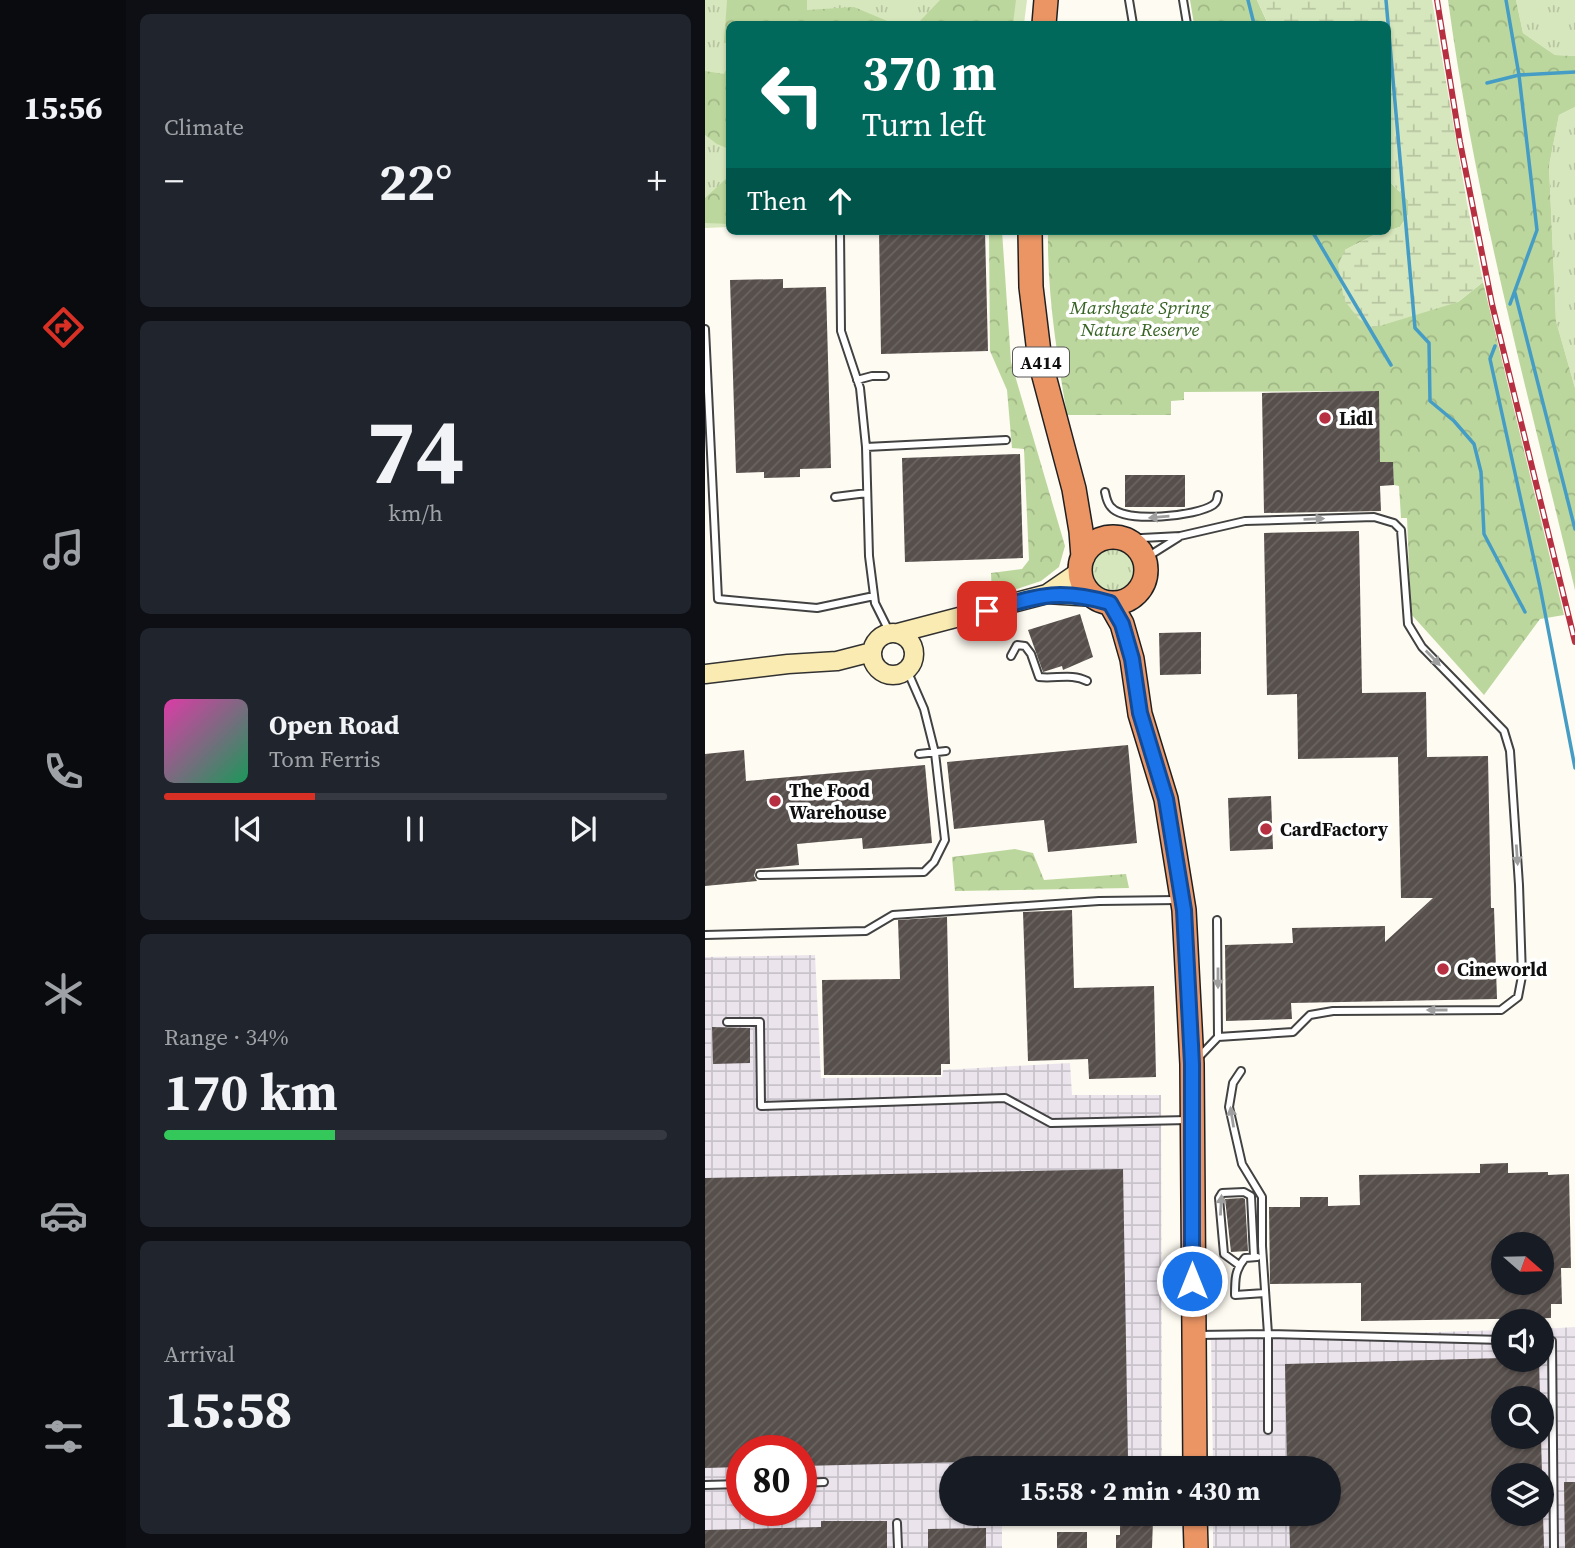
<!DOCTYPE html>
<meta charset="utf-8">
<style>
body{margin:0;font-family:"Source Serif 4",serif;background:#20242c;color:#f1f3f6;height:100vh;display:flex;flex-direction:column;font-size:26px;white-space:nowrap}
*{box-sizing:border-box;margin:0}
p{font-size:23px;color:#9ea1a6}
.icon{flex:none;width:38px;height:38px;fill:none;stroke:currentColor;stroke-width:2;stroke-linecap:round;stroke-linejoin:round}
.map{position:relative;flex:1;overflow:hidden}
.sheet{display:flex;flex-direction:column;gap:14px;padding:14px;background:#0d0f14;width:579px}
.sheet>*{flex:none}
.hud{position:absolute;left:21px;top:21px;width:665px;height:214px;border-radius:10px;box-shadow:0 2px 5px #0004;background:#00695c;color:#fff;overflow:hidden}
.needle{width:46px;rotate:110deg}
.tools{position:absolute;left:786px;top:1232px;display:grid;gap:14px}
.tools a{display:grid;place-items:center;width:63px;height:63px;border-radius:50%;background:#171b24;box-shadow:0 2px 5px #0004;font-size:35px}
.speed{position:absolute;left:21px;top:1435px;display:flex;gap:14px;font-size:35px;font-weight:700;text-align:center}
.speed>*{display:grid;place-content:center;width:91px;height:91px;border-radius:50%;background:#171b24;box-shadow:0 2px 5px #0004;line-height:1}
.speed .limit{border:10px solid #d22;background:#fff;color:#111}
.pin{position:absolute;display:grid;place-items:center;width:60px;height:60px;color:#fff;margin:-30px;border-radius:14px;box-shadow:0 4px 10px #0006}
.me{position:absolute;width:77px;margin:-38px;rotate:0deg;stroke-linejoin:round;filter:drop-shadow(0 0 5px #0008)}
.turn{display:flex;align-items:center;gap:24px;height:147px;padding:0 21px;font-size:32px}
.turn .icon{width:91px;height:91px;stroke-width:2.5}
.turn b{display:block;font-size:49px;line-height:60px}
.then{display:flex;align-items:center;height:66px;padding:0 21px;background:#0003;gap:14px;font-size:26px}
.big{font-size:52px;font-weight:700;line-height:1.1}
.sheet .card{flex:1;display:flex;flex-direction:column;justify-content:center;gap:10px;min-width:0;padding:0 24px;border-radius:10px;background:#20242c}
.sheet .dial{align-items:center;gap:0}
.dial b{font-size:91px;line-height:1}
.song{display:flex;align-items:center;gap:21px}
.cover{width:84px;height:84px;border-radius:10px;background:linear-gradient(135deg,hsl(320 70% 55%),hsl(150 70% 35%))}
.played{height:7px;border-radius:4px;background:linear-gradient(90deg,#d93025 30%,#363941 30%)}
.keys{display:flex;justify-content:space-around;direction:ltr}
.heat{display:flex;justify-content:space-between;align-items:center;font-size:38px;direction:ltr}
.charge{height:10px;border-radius:5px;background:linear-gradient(90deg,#34c759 34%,#363941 0)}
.trip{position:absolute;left:234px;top:1456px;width:402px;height:70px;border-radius:35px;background:#171b24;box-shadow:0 2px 5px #0004;font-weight:700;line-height:70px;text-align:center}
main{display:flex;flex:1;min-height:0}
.menu{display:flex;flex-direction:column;width:126px;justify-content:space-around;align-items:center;background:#090b0e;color:#9ea1a6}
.menu .icon{width:49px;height:49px}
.menu .active{color:#d93025}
.menu b{font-size:32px;color:#f1f3f6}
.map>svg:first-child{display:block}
.industrial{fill:url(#industrial-grid);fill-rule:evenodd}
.grass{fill:url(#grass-tufts)}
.forest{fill:url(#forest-crowns)}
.wetland{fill:url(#wetland-marsh)}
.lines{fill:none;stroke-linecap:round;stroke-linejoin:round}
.stream{stroke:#459dc5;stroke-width:3.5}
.building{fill:url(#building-hatch);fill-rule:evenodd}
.lane-casing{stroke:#424242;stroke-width:10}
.secondary-casing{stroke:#313131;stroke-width:21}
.highway-casing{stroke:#202020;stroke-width:26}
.lane{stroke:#fff;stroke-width:6}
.secondary{stroke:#faebb2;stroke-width:18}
.highway{stroke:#eb9564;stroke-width:23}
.rail-casing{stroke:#b63042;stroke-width:6}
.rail{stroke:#fff;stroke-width:3.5;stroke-dasharray:10;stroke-linecap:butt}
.oneway{fill:#9f9f9f}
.route-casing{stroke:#114b97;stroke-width:18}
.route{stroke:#1a73e8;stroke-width:12}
.poi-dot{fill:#b63042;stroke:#fff;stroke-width:2.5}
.labels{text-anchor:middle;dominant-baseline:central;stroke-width:7;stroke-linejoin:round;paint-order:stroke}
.shield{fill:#fff;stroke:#575757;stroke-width:2}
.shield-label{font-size:18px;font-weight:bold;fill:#0f0f0f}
.park-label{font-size:19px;font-style:italic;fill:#366323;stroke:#fff}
.poi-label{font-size:19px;font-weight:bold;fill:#0f0f0f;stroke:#fff;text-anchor:start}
</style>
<main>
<nav class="menu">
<b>15:56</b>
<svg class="icon active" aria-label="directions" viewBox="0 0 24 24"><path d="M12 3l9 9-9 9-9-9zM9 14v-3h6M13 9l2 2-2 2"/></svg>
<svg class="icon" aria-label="music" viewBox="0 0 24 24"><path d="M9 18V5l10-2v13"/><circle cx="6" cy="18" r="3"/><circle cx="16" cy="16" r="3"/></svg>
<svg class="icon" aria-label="phone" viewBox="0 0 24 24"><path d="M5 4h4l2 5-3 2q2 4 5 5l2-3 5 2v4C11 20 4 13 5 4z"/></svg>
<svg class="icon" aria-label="climate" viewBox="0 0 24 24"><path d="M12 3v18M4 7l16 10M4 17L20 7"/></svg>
<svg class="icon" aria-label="car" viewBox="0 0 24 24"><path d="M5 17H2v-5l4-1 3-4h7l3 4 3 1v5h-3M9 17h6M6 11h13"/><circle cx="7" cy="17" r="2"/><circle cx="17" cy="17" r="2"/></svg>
<svg class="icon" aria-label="filters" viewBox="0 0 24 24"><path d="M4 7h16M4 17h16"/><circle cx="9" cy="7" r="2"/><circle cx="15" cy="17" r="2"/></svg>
</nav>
<section class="sheet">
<div class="card"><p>Climate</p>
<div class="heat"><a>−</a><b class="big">22°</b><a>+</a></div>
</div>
<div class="card dial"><b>74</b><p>km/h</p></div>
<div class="card">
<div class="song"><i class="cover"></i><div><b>Open Road</b><p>Tom Ferris</p></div></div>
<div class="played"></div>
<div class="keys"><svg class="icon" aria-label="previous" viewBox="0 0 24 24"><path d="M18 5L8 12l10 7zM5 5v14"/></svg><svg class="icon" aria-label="pause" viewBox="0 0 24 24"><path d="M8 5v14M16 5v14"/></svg><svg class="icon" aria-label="next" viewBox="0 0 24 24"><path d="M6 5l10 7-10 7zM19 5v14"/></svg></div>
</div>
<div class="card"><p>Range · 34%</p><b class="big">170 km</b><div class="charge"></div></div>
<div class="card"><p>Arrival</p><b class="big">15:58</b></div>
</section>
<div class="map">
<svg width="870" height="1548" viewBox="0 0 870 1548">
<defs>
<pattern id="industrial-grid" width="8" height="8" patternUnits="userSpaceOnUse" patternTransform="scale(1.75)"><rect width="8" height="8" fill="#ebe4ed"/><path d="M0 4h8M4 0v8" fill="none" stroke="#c8c2ca"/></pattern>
<pattern id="grass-tufts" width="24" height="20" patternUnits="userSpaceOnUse" patternTransform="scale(1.75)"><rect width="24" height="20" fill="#d7e7bd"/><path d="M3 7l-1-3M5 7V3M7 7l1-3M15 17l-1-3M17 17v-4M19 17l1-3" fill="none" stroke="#b7c5a1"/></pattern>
<pattern id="forest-crowns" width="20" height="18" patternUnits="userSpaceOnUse" patternTransform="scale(1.75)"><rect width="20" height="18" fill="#bcd79d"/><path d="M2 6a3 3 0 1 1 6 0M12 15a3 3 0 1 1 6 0" fill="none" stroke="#a0b786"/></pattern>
<pattern id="wetland-marsh" width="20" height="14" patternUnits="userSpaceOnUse" patternTransform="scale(1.75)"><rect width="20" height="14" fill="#d7e7bd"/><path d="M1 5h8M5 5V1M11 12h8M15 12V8" fill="none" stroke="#b7c5a1"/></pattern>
<pattern id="building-hatch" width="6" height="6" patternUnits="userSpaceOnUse" patternTransform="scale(1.75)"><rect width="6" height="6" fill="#574f4c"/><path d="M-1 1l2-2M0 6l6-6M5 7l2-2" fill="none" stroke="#6a6461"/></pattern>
</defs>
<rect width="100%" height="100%" fill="#fefbf2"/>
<path class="industrial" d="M110 955 116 1078 237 1077 238 1070 365 1063 367 1095H456L457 1468H247V1514H297V1548H0V957ZM37 1451H96V1510H37Z
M870 1327V1548H508V1514H625V1468H508L506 1339 798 1330V1360H836L837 1329ZM798 1398H836V1437H798ZM798 1475H836V1514H798Z"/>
<path class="grass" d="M0 0H322L319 24H24V227L0 228Z
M811 0H870V56L850 55 818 33Z
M870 107V388L851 321 844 166 854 115Z
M384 571a25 25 0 1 1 50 0a25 25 0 1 1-50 0Z"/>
<path class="forest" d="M22 0H102V10L149 7 187 23 215 21 235 0H311L308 24H24V43H19Z
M485 0H552L563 24H489Z
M743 0H811L818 33 850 55 870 56V107L854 115 844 166 851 321 870 388V590C823 394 770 200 743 0Z
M24 64V149L12 144 0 135V71L19 74Z
M24 176V224L0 223V198Z
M683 176 685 182 703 200V215L695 227 667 236 640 250 753 302 778 282 859 615 835 619 779 695 706 614 702 518H696L694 486 689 485 688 462H675L674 391 479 392V400L466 401V415H362C352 354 342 293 343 231H682Z
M284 231H297L306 362 360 546 354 567 336 581 287 597 286 573 317 569 324 560 319 449 307 448 302 390 285 351Z
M310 849 328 853 339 880 421 874 424 888 250 891 247 857Z"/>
<path class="wetland" d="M552 0H727L762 203 778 282 753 302 668 328 654 319 639 300 633 265 640 250 667 236 695 227 703 215V200L685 182 683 176 682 24H563Z"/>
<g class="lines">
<path class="stream" d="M543 0 549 24
M681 0 710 328 724 343 725 401 749 421 769 444 776 472 779 534 820 612
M801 0 814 75 832 230 805 304
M782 83 814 75 870 72
M607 231 686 365
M810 293 870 529
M790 346 785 359 835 587 870 768"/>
</g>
<path class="building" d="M174 231H280L283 351 176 354Z
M78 279V288L121 287 126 468 95 469V477L59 478V472L31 473 25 280Z
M674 391 675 462H688L689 485 675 486 676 511 559 513 557 393Z
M315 454 318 558 200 562 197 458Z
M420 475H480V507H420Z
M654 531 657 693 721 692 722 757 783 756 786 908H789L792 999 586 1003 587 1019 521 1021 520 945 588 943 587 928 680 926V942L728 898H696L693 757 593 759 592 694 562 695 559 533Z
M375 614 388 657 358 670 357 666 338 672 323 630Z
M496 632V674L455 675 454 633Z
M423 745 432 843 343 852 339 820 249 829 242 762Z
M39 750 41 781 220 765 227 843 158 849 157 838 92 844 94 865 51 869 49 876 52 881 0 886V754Z
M566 796 568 849 525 851 523 798Z
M367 910 369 988 449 986 451 1077 384 1079 383 1059 323 1061 318 912Z
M242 917 245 1064H236V1075H119L117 980 195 979 193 920Z
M7 1027 45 1028V1063L8 1064Z
M803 1163V1173L843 1172V1175L864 1174 866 1268H856L857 1304H846V1318L656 1321V1283L565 1284 564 1207H595V1197H623V1206L655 1205 654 1175 775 1173V1164ZM798 1244H836V1283H798Z
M418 1169 423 1458 96 1466V1451H37V1467L0 1468V1178Z
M538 1198 540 1199 543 1251 526 1252 520 1199Z
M798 1358V1360H834L835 1398H798V1437H836L837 1475H798V1514H838L839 1548H585L584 1514H625V1468H582L580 1364Z
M859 1482H870V1548H860Z
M415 1520H448L447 1548H411V1535H415Z
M116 1521H182V1548H0V1530L116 1527Z
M281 1528V1548H223V1529Z
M352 1532H382V1548H352Z"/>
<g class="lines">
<defs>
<path id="lane" d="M424 0 428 24
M478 0 482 24
M135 231 136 331 155 388 161 447 164 556 170 603 185 633
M0 329 13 599 112 608 169 596
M152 380 167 376H180
M161 447 301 440
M400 492C401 497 402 503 406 507 420 524 492 516 508 505 512 502 512 500 513 495
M130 497 162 493
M418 539 475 536 540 521 669 517 689 523 696 530 703 624 717 647 799 731 805 751 814 885 817 976 813 997 796 1010 628 1011 605 1015 588 1032 513 1037
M441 566 447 554 474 537
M306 656 312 645 320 646 326 654 334 677C351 679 367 673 382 681
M214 754 241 751
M55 875 219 872 229 862 240 840 230 753 219 709 202 670
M0 935 161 931 188 915 394 901 472 900
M22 1022H55L56 1106 300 1098 346 1123 483 1120
M494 1057 513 1037 512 920
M552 1257 540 1258C530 1270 530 1279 530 1295L560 1293
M534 1265 519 1254 514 1198 517 1193 539 1192 546 1196 549 1257
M493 1335 563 1334 557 1246V1197L537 1164 524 1107 528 1083 536 1071
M836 1341H847L849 1548
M563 1430V1334L798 1340
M96 1483 119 1482
M0 1485 37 1484
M192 1523 193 1548"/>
<path id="secondary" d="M342 594 371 574 376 563
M167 654a21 21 0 1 1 42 0a21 21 0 1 1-42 0Z
M193 633 342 594 389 597
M0 674 83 664 132 661 167 652"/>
<path id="highway" d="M339 24 341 0
M325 231 326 287 335 361 369 489 376 531 378 557
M375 570a33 33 0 1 1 66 0a33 33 0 1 1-66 0Z
M405 603 417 624 427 659 435 714 461 799 479 910 487 1064 490 1468
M490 1514 491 1548"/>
</defs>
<use href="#lane" class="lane-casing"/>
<use href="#secondary" class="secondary-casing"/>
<use href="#highway" class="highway-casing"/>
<use href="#lane" class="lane"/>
<use href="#secondary" class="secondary"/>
<use href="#highway" class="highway"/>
<defs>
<path id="rail" d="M732 0 755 142 787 304 870 642"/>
</defs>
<use href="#rail" class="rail-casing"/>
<use href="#rail" class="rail"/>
</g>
<defs><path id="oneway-solid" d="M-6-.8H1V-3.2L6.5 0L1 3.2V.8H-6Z" transform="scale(1.75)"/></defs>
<g class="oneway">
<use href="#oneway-solid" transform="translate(454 517) rotate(175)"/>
<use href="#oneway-solid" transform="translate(609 519) rotate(-2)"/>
<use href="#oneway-solid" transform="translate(728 658) rotate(46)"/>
<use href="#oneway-solid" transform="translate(812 855) rotate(86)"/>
<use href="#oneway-solid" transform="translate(513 978) rotate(90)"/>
<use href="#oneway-solid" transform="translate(732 1010) rotate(180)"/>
<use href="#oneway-solid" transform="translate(527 1117) rotate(-99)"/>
<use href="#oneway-solid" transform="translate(516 1205) rotate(-87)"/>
</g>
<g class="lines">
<defs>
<path id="route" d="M282 611C333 596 352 588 405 603L417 624 427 659 435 713 461 799 479 910 487 1064V1281"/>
</defs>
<use href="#route" class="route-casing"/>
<use href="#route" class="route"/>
</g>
<g class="poi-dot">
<circle cx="620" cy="418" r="7"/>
<circle cx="70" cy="801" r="7"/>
<circle cx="561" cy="829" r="7"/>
<circle cx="738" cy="969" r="7"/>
</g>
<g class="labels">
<rect class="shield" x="308" y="347.5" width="56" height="29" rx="5"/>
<g class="shield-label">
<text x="336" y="362">A414</text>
</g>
<g class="park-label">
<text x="435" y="307">Marshgate Spring<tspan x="435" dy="22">Nature Reserve</tspan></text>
</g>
<g class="poi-label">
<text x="634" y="418">Lidl</text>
<text x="84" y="790">The Food<tspan x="84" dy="22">Warehouse</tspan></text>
<text x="575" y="829">CardFactory</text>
<text x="752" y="969">Cineworld</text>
</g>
</g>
</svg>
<div class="tools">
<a><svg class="needle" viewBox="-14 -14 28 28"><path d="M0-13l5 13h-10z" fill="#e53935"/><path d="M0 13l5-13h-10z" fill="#9ea1a6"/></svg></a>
<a><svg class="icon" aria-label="sound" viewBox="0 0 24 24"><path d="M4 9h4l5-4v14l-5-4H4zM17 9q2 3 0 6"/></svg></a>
<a><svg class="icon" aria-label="search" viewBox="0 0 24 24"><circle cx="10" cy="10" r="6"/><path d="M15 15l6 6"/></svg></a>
<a><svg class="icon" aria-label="layers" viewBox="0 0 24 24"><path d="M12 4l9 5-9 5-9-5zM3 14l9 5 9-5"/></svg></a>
</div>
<div class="speed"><div class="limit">80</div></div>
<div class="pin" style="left:282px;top:611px;background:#d93025"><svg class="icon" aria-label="arrive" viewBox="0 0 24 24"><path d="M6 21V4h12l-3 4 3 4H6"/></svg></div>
<svg class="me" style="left:487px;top:1281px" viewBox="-20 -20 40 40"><circle r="17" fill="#1a73e8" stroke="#fff" stroke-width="3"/><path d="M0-11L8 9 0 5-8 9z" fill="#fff"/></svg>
<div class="trip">15:58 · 2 min · 430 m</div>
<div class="hud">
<div class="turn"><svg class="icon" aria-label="left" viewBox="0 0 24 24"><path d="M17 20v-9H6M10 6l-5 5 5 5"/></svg><div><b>370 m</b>Turn left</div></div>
<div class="then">Then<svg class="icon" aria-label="ahead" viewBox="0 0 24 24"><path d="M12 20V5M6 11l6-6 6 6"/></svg></div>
</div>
</div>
</main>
